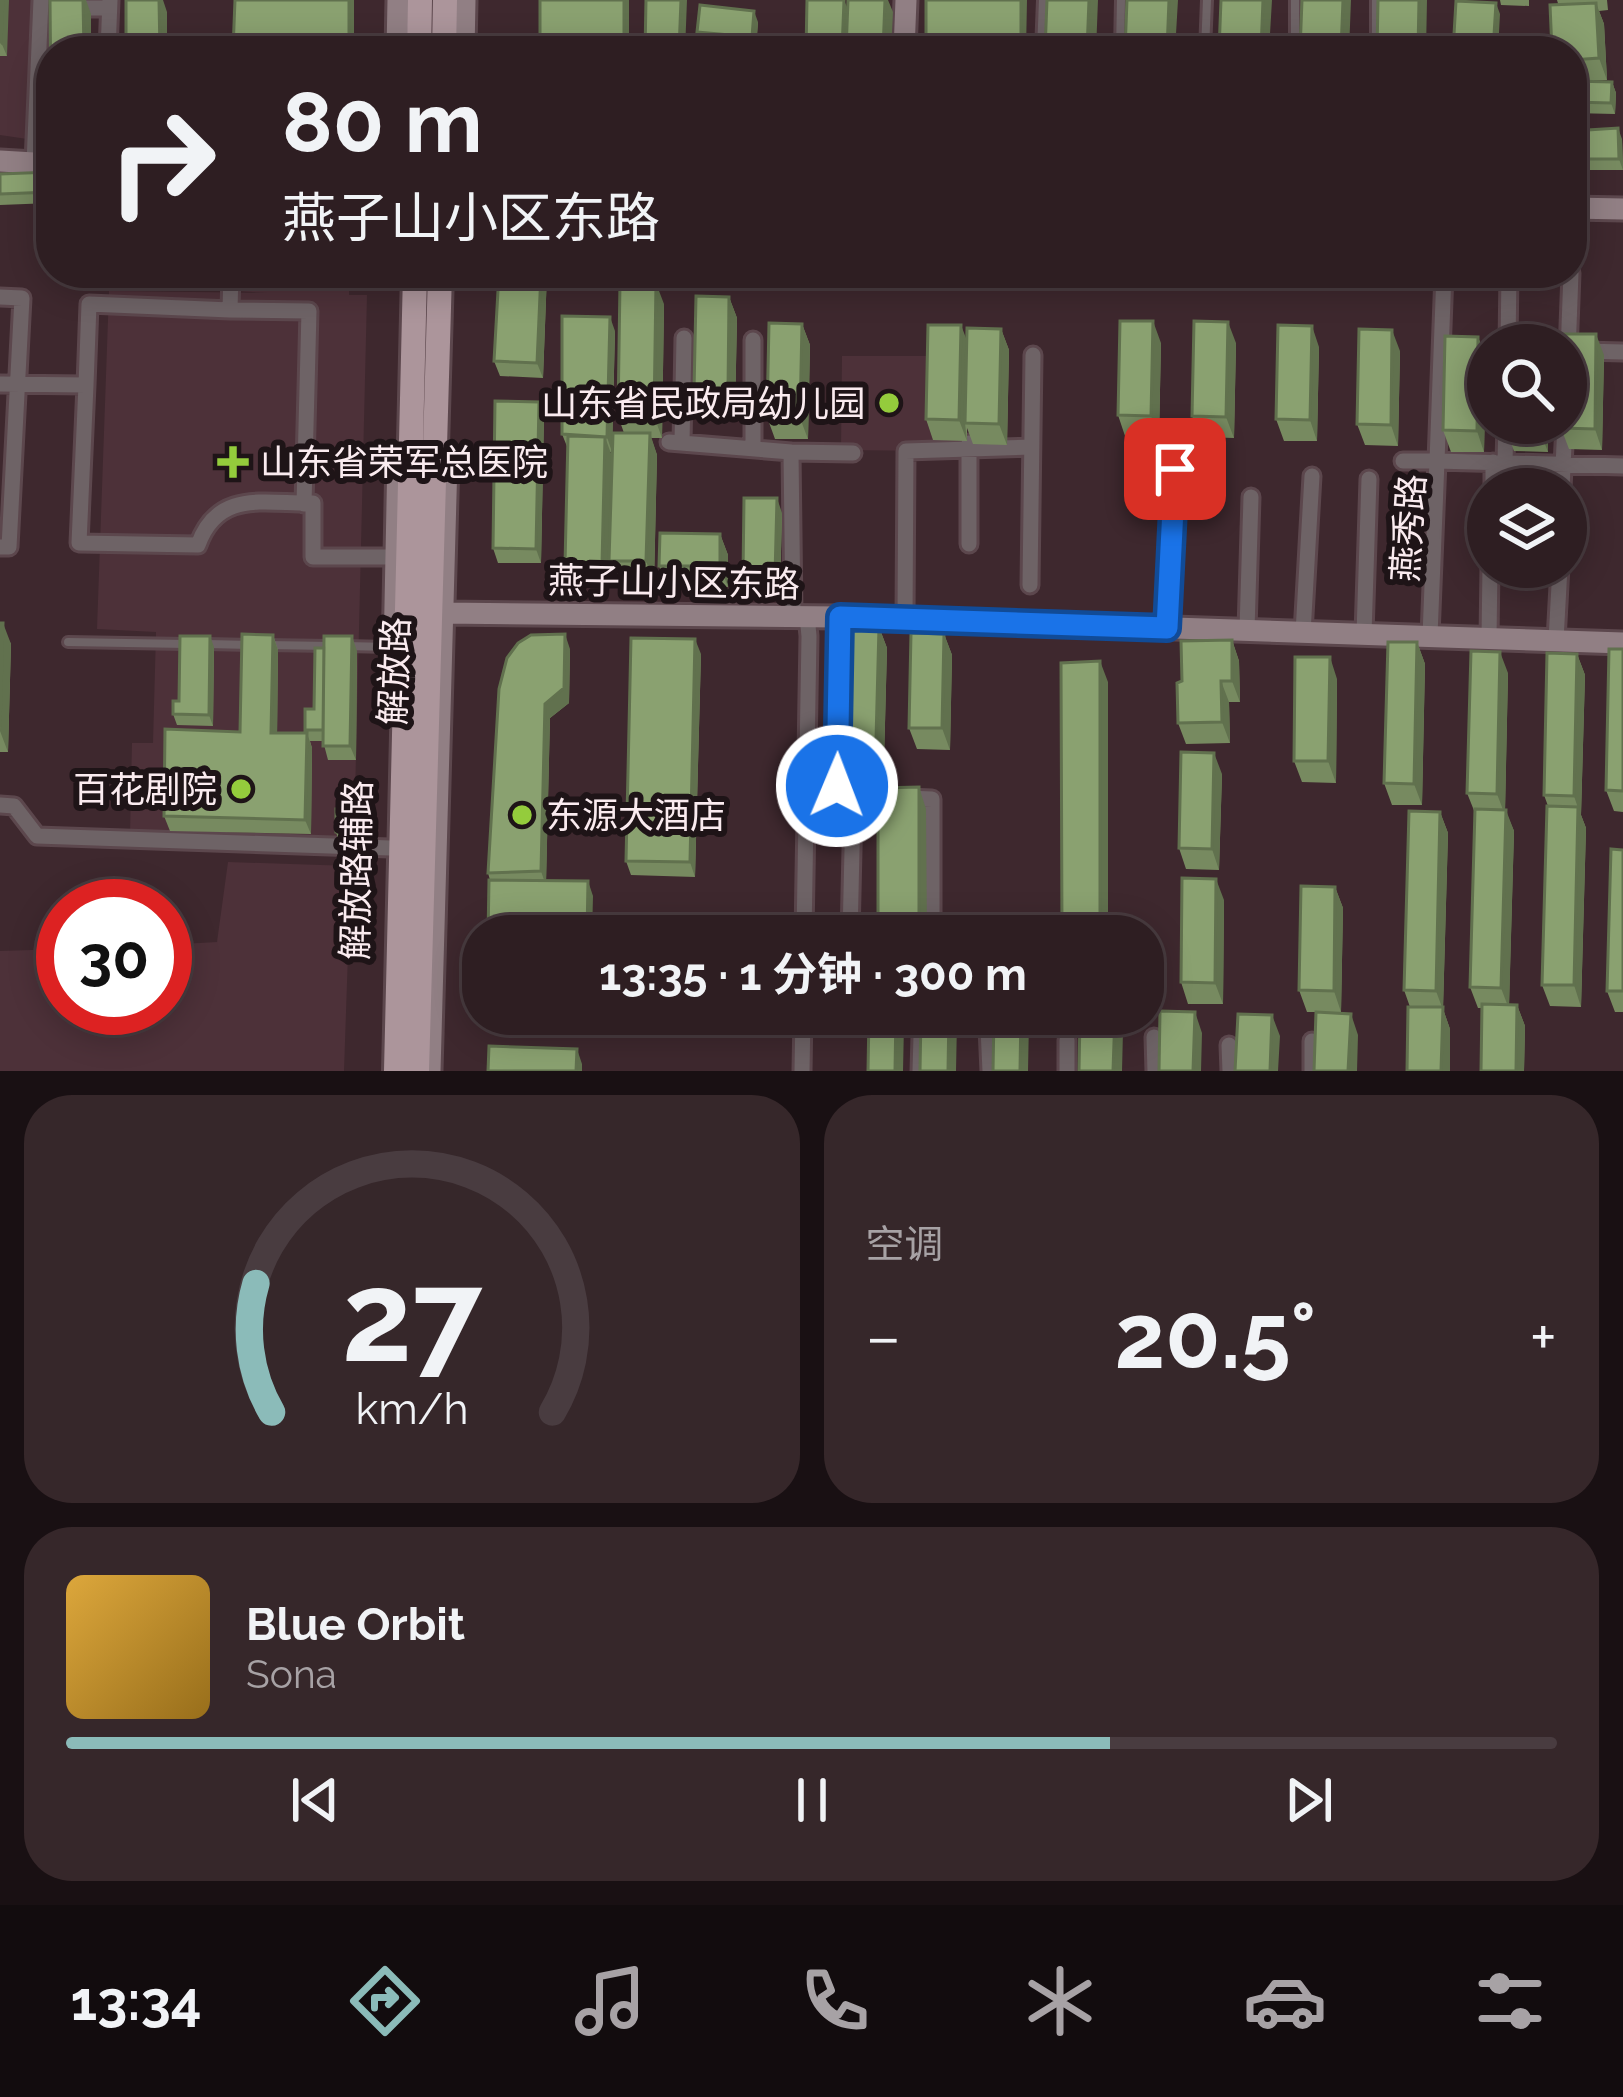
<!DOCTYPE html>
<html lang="zh">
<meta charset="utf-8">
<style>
body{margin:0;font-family:Raleway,"Noto Sans SC",sans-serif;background:#36272a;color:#f1f3f6;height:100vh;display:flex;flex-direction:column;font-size:45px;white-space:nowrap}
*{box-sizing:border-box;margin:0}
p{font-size:39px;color:#a7a2a5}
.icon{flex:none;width:66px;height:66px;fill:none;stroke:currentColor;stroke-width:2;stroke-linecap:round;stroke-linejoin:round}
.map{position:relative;height:1071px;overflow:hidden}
.details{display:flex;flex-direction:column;gap:24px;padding:24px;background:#191013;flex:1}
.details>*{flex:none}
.top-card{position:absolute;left:36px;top:36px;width:1551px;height:252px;border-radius:48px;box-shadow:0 6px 30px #0003,0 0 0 3px #493c40;background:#2e1e22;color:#f1f3f6;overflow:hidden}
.tools{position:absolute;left:1467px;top:324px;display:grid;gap:24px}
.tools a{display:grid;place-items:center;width:120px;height:120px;border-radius:50%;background:#2e1e22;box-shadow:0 6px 30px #0003,0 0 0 3px #493c40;font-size:60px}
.speed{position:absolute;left:36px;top:879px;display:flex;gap:24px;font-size:60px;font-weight:700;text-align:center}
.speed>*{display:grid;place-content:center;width:156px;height:156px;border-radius:50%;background:#2e1e22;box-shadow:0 6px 30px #0003,0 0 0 3px #493c40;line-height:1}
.speed .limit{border:18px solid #d22;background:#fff;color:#111}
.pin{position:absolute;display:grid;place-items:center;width:102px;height:102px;color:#fff;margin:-51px;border-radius:24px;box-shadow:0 6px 18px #0006}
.me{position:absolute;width:132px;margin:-66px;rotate:1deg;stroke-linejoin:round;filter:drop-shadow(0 0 9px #0008)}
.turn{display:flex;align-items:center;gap:42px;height:252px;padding:0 48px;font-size:54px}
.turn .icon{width:156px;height:156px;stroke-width:2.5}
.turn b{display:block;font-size:84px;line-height:102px}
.big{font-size:90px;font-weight:700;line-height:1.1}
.details .card{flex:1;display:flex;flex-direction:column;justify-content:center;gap:18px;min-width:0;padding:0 42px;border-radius:48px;background:#36272a}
.details .dial{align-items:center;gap:0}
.dial svg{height:312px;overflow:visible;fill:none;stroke:#493c40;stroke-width:7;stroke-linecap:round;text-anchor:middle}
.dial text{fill:#f1f3f6;stroke:none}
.song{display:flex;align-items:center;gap:36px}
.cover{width:144px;height:144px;border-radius:18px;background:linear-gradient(135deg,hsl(40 70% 55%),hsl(40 70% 35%))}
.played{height:12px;border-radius:6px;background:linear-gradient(90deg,#8bbbb9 70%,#493c40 70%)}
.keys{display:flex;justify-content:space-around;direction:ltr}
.heat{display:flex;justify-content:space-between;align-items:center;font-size:66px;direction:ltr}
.details .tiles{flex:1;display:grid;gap:24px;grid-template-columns:1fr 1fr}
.card:last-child{grid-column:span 2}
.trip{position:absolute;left:462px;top:915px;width:702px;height:120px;border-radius:48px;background:#2e1e22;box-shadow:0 6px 30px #0003,0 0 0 3px #493c40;font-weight:700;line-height:120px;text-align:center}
.menu{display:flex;height:192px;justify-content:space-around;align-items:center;background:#120c0e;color:#a7a2a5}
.menu .icon{width:84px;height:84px}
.menu .current{color:#8bbbb9}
.menu b{font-size:54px;color:#f1f3f6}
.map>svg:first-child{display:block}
.built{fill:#4d3139}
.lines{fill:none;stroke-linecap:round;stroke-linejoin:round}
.lane-casing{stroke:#5c474d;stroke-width:14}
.street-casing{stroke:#5c474d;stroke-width:21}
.secondary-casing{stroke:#5c474d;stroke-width:27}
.primary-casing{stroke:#5c474d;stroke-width:30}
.lane{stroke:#6e6366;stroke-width:8}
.street{stroke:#6e6366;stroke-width:15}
.secondary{stroke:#917f84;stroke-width:21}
.primary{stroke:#ac959b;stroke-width:24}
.wall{fill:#778a60}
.shaded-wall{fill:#61714e}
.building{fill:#8aa170;stroke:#61714e;stroke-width:3}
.route-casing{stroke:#114b97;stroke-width:30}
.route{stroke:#1a73e8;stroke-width:21}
.poi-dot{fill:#94cc3c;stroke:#1e1417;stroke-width:4.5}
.labels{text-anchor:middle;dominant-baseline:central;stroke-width:12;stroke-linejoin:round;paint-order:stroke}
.poi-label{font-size:36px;fill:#faebef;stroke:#1e1417;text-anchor:end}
.street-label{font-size:36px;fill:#faebef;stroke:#1e1417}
</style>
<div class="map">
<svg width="1623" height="1071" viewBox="0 0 1623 1071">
<rect width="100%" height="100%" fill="#3e282e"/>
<path class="built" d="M0 0H38L34 140 0 135Z
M217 273H349V295H367L354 839 130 835 132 743H153L156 632 97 629 109 291 268 293 217 290Z
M842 356H937L936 451 841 450Z
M228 862 351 866 344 1071H0V951L63 949V1008H165V945L217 942Z"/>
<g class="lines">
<defs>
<path id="lane" d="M1376 0V51
M1041 51 1043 0
M1120 51 1121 0
M1205 51 1207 0
M1295 51V0
M68 642 186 644
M207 644 252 645
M267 645 330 646
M345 646 390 647"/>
<path id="street" d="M73 8H109
M108 51 110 0
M34 163 41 0
M231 273 230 310 309 311 304 504
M0 297 22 298 9 547H0
M1508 345 1509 273
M1584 351 1623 352
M1568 353 1571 273
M0 384 86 385 89 304 230 310
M86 385 79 543 198 545C218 489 265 504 313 503V557H396
M669 442 791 452 793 616
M682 443 684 338
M969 443V544
M753 449V340
M791 452 853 453
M1403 461H1437L1444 273
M1505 462 1506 423
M1493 489V462
M1562 489 1565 423
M1030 585 1033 355
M905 619 906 451 1031 447
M1167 628 1175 469
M1247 630 1251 497
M1303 633 1312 476
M1364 634 1369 479
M1430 636 1437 461 1623 466
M1489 638 1490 567
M1556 640 1560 567
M807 784 837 786 840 617
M0 805 14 806 37 836 390 848
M804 936 809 636 807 616
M850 936 853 807 857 796 932 799V936
M803 1017 873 1020
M885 1021 988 1028 990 1071
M1154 1037 1155 1071
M1229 1045 1230 1071
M802 1071 803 1014
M920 1071 921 1036
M1067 1071V1040
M1312 1071V1041"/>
<path id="secondary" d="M397 51 398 0
M464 51 465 0
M904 51 906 0
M0 161 51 164
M1572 208 1623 209
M443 613 840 617 1623 643
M393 706 398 454
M430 1071 447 460"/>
<path id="primary" d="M419 51 420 0
M444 51 445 0
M396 1071 415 273
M417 1071 440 273"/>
</defs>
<use href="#lane" class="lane-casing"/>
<use href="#street" class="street-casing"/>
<use href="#secondary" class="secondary-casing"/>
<use href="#primary" class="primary-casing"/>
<use href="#lane" class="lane"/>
<use href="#street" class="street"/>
<use href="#secondary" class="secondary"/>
<use href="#primary" class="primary"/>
</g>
<path class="wall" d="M0 0 7 56H0Z
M1500 0H1529V6L1501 5Z
M1557 0H1607L1608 10 1599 11 1604 24 1607 80 1578 81 1612 82 1616 93 1615 114 1572 113V51Z
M758 22 756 48 701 43 697 32Z
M1572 131 1622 139 1623 170H1572Z
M51 172V203L0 205V174Z
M184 273H208V276L185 275Z
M499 273H547L543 378 500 376 494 361Z
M604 273H677V276Z
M729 297 737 318 735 413 702 412 694 391Z
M664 304 662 438H651L657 455 654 583 617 582 610 563V587L573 586 565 564 568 449 562 434 615 331 612 452H610L612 457 624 433 618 416Z
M802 324 810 345 808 439H775L767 417Z
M1001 329 1009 350 1007 445 973 444 967 428V441L933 440 926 419 967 341Z
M1478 337 1486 358 1484 452H1451L1443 430Z
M1161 343 1159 437 1125 436 1118 415Z
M1236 343 1234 438 1200 437 1192 416Z
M1319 347 1317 441H1284L1276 419Z
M1400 351 1398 446 1365 445 1357 424Z
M1604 355 1602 450 1569 449 1561 428Z
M544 416 541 563H498L493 548Z
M1548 423V452L1514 451 1506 430Z
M782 513 780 590H748L743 575Z
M720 534 728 555V587H667L659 566Z
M0 623 11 644 8 752H0Z
M879 627 887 648 884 761 851 760 843 739Z
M944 634 952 655 950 750 917 749 909 728Z
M273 635 278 650 277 733H306L305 730 314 709 357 651 356 760H328L323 741H310L312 748 311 834 170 831 164 816 240 732Z
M1232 640 1239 661 1240 702H1229L1230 743 1186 744 1178 723 1182 681Z
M1417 642 1425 664 1422 805H1392L1384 783Z
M214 647 213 726 177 725 173 714 179 701Z
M570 649 569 703 550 718 546 881 593 896 490 880 488 873Z
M1623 649V812L1614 811 1606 790Z
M701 654 695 877 631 875 626 861Z
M1577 654 1585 675 1581 815 1586 828 1581 1007 1550 1006 1542 985 1548 806 1544 795Z
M1508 673 1505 810 1514 831 1509 1004 1517 1005 1525 1026 1524 1071H1481L1482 1008H1478L1470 987 1475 813 1467 793Z
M1337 679 1336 783 1302 782 1294 761Z
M1222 774 1219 870 1186 869 1179 848Z
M1440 812 1448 833 1443 1009 1450 1029 1410 1007 1404 990Z
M355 816 354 839H338L336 832Z
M1623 850V1012H1615L1607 991Z
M1335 887 1343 908 1341 1012H1307L1299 990Z
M1224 900 1223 1004H1188L1181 982Z
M489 1014H591L590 1023 492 1021Z"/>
<path class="shaded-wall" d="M3 0H9L7 56 1 42Z
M83 0H86L91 14V51H84Z
M159 0H163L167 12V51H160Z
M349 0H354V51H349Z
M624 0H629V51H624Z
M681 0H687L685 51H679Z
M844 0 852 19 851 51H842Z
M885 0H888L893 12 891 51H883Z
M1021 0H1027L1026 51H1021Z
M1089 0H1098L1096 51H1087Z
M1169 0H1178L1175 51H1167Z
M1263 0H1272L1269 51H1261Z
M1343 0H1351L1349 51H1341Z
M1419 0H1427L1426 51H1418Z
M1496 3 1500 14 1498 51H1493Z
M1596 3 1604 24 1607 80 1599 58Z
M754 11 758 22 756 48 752 37Z
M1612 82 1616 93 1615 114 1611 103Z
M1618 128 1622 139 1623 170 1619 159Z
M541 273H547L543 378 537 363Z
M656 283 664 304 662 438 654 416Z
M729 297 737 318 735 413 728 391Z
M610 317 615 331 612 452 607 437Z
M1153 321 1161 343 1159 437 1151 416Z
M1228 322 1236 343 1234 438 1226 417Z
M802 324 810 345 808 439 800 418Z
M961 325 969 346 965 423 967 441 959 420Z
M1312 326 1319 347 1317 441 1310 420Z
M1001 329 1009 350 1007 445 999 424Z
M1392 330 1400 351 1398 446 1391 425Z
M1596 334 1604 355 1602 450 1595 429Z
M1478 337 1486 358 1484 452 1477 431Z
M539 402 544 416 541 563 536 549Z
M1540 423H1548V452L1540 431Z
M650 433 657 455 654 583 646 561Z
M605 437 613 459 610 587 602 565Z
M777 498 782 513 780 590 775 576Z
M720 534 728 555V587L720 566Z
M3 623 11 644 8 752 0 731Z
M879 627 887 648 884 761 876 740Z
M565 634 570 649 569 703 550 718 546 886 541 871 545 704Z
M944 634 952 655 950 750 942 728Z
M273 635 278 650 277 747 271 733Z
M210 636 214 647 213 726 209 715Z
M352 636 357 651 356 760 350 746Z
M695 639 701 654 695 877 690 862Z
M1232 640 1239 661 1240 702 1232 681Z
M1417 642 1425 664 1422 805 1414 784Z
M1500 652 1508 673 1505 815 1497 794Z
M1577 654 1585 675 1581 815 1586 828 1581 1007 1574 985 1578 808 1574 796Z
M1330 657 1337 679 1336 783 1328 761Z
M1100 661 1108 682V936H1100Z
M1221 681 1229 702 1230 743 1222 722Z
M307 733 312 748 311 834 305 820Z
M1214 753 1222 774 1219 870 1212 849Z
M919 787 926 809 927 936H919Z
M352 808 355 816 354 839 352 832Z
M1506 810 1514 831 1509 1009 1501 988Z
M1440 812 1448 833 1443 1009 1450 1029V1071H1441L1443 1010 1436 991Z
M1216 879 1224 900 1223 1004 1215 983Z
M588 881 593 896 592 936H587Z
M1335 887 1343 908 1341 1012 1334 991Z
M1517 1005 1525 1026 1524 1071H1516Z
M1195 1012 1202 1033 1201 1071H1193Z
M896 1014H900L904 1025 903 1071H895Z
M949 1014H954L957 1022 956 1071H948Z
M1021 1014H1027L1029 1021 1028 1071H1020Z
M1115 1014H1117L1123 1031 1122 1071H1113Z
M1351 1014 1358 1035 1357 1071H1348Z
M1272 1015 1280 1036 1278 1071H1270Z
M577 1049 582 1064V1071H576Z"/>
<path class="building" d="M0 0H3L1 42 0 41Z
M50 0H83L84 51H51V104Z
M126 0H159L160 51H126Z
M235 0H349V51L233 50Z
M540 0H624V51H540Z
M646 0H681L679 51H645Z
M807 0H844L842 51H806Z
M848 0H885L883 51H846Z
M926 0H1021V51H926Z
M1047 0H1089L1087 51H1045Z
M1127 0H1169L1167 51H1125Z
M1221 0H1263L1261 51H1219Z
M1302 0H1343L1341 51H1300Z
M1378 0H1419L1418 51H1377Z
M1456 1 1496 3 1493 51H1453Z
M1596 3 1599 58 1572 60V51H1552L1550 5Z
M700 5 754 11 752 37 697 32Z
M1572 81 1612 82 1611 103 1572 102Z
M1618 128 1619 159H1572V131Z
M51 172V192L0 194V174Z
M499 273H541L537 363 494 361Z
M620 282 656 283 654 416H618Z
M696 296 729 297 728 391H694Z
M562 316 610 317 607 437 562 434Z
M1120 321H1153L1151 416 1118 415Z
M1194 321 1228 322 1226 417 1192 416Z
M769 323 802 324 800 418 767 417Z
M928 325H961L959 420 926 419Z
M1278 325 1312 326 1310 420 1276 419Z
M967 328 1001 329 999 424 965 423Z
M1359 329 1392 330 1391 425 1357 424Z
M1563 334H1596L1595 429 1561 428V423H1566V345H1563Z
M1508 335 1542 336V345H1508Z
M1445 336 1478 337 1477 431 1443 430Z
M495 401 539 402 536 549 493 548Z
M1506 423H1540V431L1506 430Z
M613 433H650L646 561H609Z
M568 436 605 437 602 565 565 564Z
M744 498H777L775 576 743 575Z
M660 533 720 534V566H659Z
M0 623H3L0 727Z
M846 626 879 627 876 740 843 739Z
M911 633 944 634 942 728H909Z
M242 634 273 635 271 733H307L305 820 164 816 165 729 240 732Z
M565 634 564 688 545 704 541 871 488 873 499 689 507 658 518 643 531 635Z
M180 636H210L209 715 173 714V701H179Z
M324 636H352L350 746H323Z
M631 638 695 639 690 862 626 861Z
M1232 640V681H1221L1222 722 1178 723 1177 683 1182 681 1181 641Z
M1388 642H1417L1414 784 1384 783Z
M315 648H324L323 730H305V709H314Z
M1609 649H1623V791L1606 790Z
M1471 651 1500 652 1497 794 1467 793Z
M1547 653 1577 654 1574 796 1544 795Z
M1295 657H1330L1328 761H1294Z
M1100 661V936H1062L1061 663Z
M1181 752 1214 753 1212 849 1179 848Z
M919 787V936H878V788Z
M1547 806 1578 807 1574 985H1542Z
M352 808V832H336V809Z
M1475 809 1506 810 1501 988 1470 987Z
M1409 811 1440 812 1436 991 1404 990Z
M1611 849 1623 850V991H1607Z
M1182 878 1216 879 1215 983 1181 982Z
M489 880 588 881 587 936H488Z
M1301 886 1335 887 1334 991 1299 990Z
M1482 1004 1517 1005 1516 1071H1481Z
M1408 1007H1443L1441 1071H1407Z
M1160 1011 1195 1012 1193 1071H1159Z
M1316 1012 1351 1014 1348 1071H1314Z
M869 1014H896L895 1071H868Z
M921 1014H949L948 1071H920Z
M994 1014H1021L1020 1071H993Z
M1080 1014H1115L1113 1071H1079Z
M1238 1014 1272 1015 1270 1071H1235Z
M489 1046 577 1049 576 1071H488Z"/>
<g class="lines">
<defs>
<path id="route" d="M837 786 840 617 1167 628 1175 469"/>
</defs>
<use href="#route" class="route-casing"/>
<use href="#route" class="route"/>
</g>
<g class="poi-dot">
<circle cx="889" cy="403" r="12"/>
<path d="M227 444h12v12h12v12h-12v12h-12v-12h-12v-12h12z"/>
<circle cx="241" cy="789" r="12"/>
<circle cx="522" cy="815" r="12"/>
</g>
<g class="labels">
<g class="poi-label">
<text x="865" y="403">山东省民政局幼儿园</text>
<text x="260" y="462" text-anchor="start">山东省荣军总医院</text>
<text x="217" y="789">百花剧院</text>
<text x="546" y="815" text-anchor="start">东源大酒店</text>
</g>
<g class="street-label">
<text transform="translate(1408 528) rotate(-86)">燕秀路</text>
<text transform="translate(674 582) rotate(1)">燕子山小区东路</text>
<text transform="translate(394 671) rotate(-88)">解放路</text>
<text transform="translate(356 870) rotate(-89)">解放路辅路</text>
</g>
</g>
</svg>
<div class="tools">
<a><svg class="icon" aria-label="search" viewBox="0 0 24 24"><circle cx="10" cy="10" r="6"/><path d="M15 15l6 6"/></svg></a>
<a><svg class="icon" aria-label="layers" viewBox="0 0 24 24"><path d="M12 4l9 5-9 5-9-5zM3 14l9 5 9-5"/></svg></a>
</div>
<div class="speed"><div class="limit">30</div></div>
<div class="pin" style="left:1175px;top:469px;background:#d93025"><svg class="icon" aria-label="arrive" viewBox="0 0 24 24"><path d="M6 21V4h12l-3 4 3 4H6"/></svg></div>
<svg class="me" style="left:837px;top:786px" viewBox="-20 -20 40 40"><circle r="17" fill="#1a73e8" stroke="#fff" stroke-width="3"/><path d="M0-11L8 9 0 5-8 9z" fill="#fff"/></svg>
<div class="trip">13:35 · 1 分钟 · 300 m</div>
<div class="top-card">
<div class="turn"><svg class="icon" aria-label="right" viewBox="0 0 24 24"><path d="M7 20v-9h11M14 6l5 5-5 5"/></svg><div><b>80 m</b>燕子山小区东路</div></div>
</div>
</div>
<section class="details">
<div class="tiles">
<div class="card dial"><svg viewBox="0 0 100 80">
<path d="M14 69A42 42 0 1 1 86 69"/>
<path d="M14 69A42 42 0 0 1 10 36" stroke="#8bbbb9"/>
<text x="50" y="56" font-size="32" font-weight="700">27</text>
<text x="50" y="72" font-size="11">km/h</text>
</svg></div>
<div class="card"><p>空调</p>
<div class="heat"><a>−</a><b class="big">20.5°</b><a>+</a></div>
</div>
<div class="card">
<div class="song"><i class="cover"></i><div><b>Blue Orbit</b><p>Sona</p></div></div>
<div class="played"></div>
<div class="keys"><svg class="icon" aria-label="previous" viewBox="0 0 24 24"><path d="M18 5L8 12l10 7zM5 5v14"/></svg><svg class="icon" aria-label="pause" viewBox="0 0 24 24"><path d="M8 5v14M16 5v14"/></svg><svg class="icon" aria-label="next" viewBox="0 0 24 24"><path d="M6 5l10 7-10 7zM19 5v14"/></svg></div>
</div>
</div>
</section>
<nav class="menu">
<b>13:34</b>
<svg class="icon current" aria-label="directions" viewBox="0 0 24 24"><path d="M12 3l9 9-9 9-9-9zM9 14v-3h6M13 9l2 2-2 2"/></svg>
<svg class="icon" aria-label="music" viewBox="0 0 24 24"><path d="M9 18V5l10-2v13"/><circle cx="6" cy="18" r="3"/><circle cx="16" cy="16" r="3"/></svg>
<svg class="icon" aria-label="phone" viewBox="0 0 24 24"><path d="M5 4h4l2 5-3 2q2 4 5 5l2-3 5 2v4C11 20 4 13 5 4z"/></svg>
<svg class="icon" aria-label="climate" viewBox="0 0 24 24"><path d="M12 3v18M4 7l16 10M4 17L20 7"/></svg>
<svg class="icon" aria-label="car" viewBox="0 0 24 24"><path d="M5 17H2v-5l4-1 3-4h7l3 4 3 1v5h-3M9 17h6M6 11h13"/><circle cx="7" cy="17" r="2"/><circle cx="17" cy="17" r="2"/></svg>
<svg class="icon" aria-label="filters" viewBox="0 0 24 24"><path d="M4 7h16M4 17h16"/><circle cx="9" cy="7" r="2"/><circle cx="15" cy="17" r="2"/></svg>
</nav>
